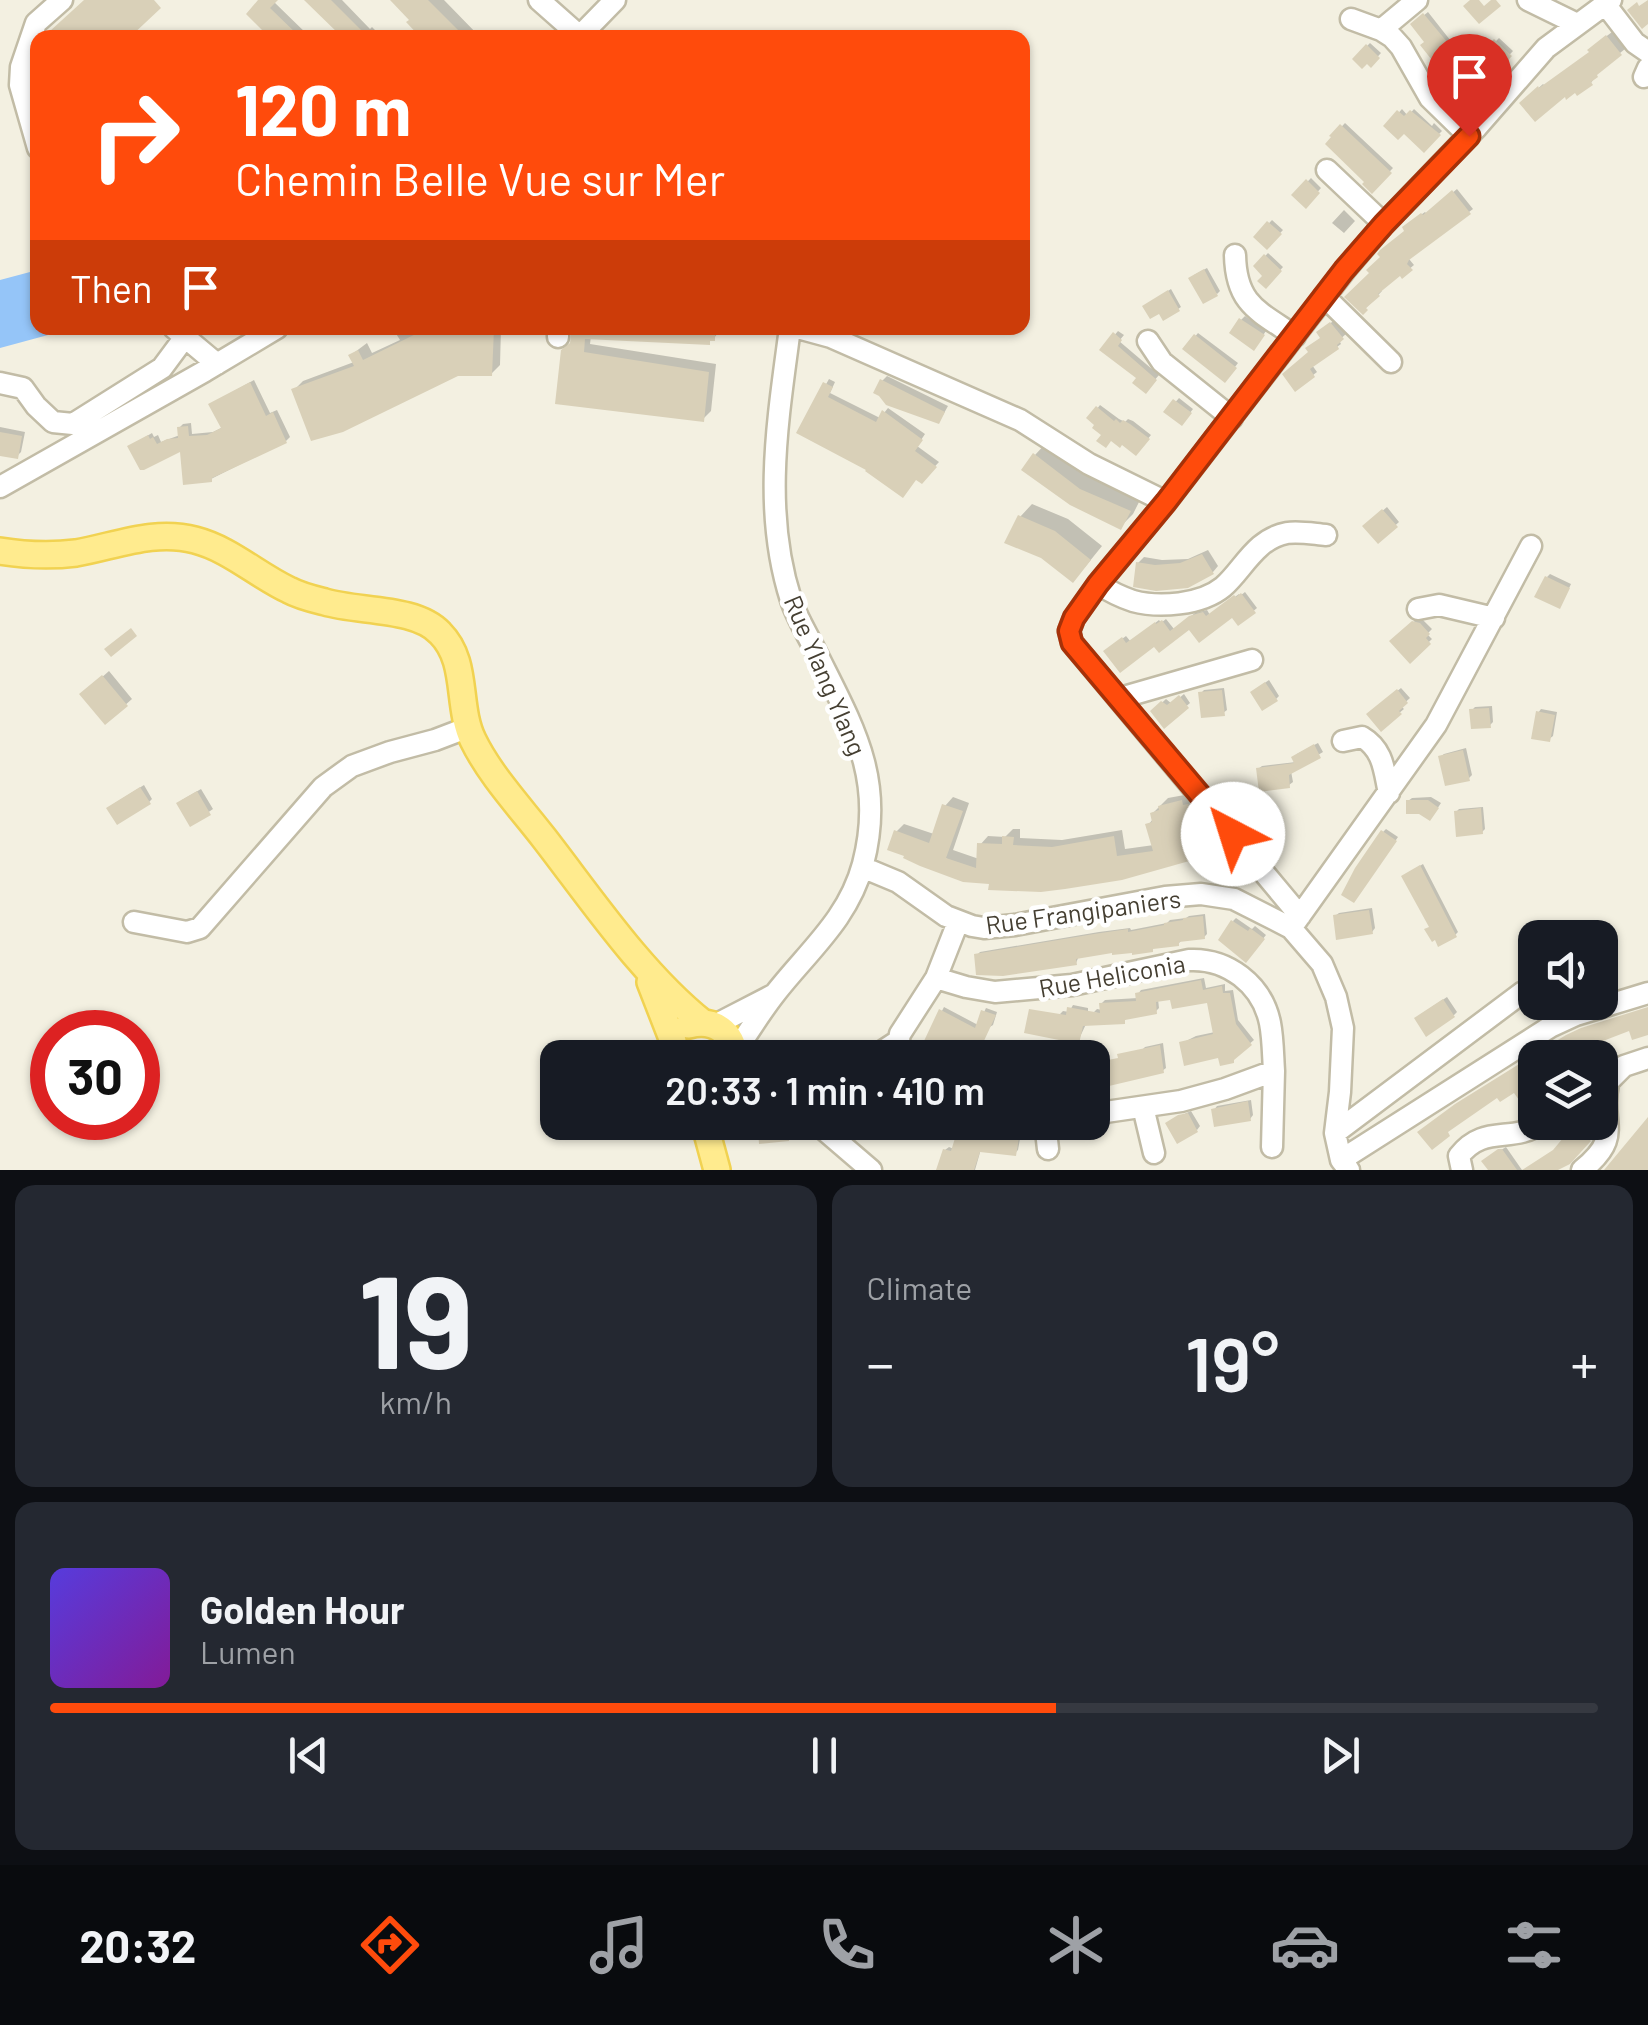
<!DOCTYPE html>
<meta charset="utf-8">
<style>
body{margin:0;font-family:Barlow,sans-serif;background:#242831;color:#f1f3f6;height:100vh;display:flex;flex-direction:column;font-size:38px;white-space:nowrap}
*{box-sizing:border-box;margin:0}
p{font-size:32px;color:#9ea1a6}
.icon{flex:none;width:55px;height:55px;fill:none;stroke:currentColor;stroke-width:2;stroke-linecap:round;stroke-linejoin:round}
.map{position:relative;height:1170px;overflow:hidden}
.drawer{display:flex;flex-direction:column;gap:15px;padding:15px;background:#0d0f14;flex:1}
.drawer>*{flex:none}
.top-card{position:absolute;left:30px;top:30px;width:1000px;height:305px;border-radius:20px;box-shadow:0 2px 8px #0004;background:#ff4b0c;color:#fff;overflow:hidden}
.buttons{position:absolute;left:1518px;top:920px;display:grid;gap:20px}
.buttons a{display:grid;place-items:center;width:100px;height:100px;border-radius:20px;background:#171b24;box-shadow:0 2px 8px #0004;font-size:50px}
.speed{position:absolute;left:30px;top:1010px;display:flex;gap:20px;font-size:50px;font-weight:700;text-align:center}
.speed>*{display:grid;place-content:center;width:130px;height:130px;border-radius:50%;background:#171b24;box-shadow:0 2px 8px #0004;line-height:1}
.speed .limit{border:15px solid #d22;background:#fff;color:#111}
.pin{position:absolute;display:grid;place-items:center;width:85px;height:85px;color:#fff;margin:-102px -42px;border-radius:50% 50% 50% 0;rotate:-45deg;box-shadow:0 0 10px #0007}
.pin .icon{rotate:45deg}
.me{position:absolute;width:110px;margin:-55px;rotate:320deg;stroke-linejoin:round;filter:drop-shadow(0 0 8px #0008)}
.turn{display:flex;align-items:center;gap:35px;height:210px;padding:0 40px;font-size:45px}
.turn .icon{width:130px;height:130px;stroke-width:2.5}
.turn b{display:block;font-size:70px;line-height:85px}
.then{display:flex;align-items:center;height:95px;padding:0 40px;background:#0003;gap:20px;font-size:38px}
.big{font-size:75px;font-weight:600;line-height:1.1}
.drawer .tile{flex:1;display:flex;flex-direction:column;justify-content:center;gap:15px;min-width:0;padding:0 35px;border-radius:20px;background:#242831}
.drawer .dial{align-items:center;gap:0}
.dial b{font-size:130px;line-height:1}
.song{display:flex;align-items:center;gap:30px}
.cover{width:120px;height:120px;border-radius:15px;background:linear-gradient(135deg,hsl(250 70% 55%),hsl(290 70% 35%))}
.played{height:10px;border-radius:5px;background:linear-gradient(90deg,#ff4b0c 65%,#363941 65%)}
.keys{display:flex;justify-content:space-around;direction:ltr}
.heat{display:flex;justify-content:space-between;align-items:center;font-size:55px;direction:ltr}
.drawer .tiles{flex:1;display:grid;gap:15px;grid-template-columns:1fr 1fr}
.tile:last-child{grid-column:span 2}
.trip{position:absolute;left:540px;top:1040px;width:570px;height:100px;border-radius:20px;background:#171b24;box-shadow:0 2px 8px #0004;font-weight:600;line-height:100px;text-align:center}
.dock{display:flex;height:160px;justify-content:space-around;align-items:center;background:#090b0e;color:#9ea1a6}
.dock .icon{width:70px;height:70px}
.dock .on{color:#ff4b0c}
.dock b{font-size:45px;color:#f1f3f6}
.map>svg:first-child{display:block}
.water{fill:#95c5f8}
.shadow{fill:#0003}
.building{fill:#d9d0b8}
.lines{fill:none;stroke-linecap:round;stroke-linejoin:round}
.minor-casing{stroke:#c2bca6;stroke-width:25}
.major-casing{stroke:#f1d251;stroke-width:30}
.minor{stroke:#fff;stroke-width:20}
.major{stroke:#ffeb8e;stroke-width:25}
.route-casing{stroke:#a63108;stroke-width:25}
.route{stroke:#ff4b0c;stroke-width:18}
.labels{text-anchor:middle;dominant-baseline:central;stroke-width:9;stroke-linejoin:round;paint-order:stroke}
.street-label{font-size:25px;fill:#453f32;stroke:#fff}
</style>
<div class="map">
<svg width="1648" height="1170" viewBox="0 0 1648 1170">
<rect width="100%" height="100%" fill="#f3f0e1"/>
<path class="water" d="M30 272 37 297 38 328H46L48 335 0 348V280Z"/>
<path class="shadow" d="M261 0H275L273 1 311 38H273Z
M308 0H342L370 29 372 27 383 38H346Z
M393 0H444L481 38H425L412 20Z
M1428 12 1454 45 1436 60 1427 42 1413 24Z
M1612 32 1625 49 1600 69 1591 83 1522 103 1543 84 1545 86 1592 52 1595 45Z
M1499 38 1513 51 1500 65 1484 53Z
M1370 43 1381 53 1371 64 1355 58Z
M1468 74 1481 86 1465 102 1451 90Z
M1402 109 1408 116 1414 109 1432 126 1434 123 1442 131 1424 149 1404 131 1387 126Z
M1345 123 1393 168 1372 190 1333 136Z
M1311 178 1321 188 1306 205 1295 195Z
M1457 189 1473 209 1411 255 1409 259 1414 265 1402 275 1400 272 1380 289 1382 291 1363 311 1407 230 1408 224 1425 212 1427 214Z
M1344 210 1355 221 1344 233 1332 223Z
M1272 220 1283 230 1267 247 1256 237Z
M1268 253 1283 267 1266 286 1265 276 1256 266Z
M1207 268 1220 291 1217 294 1194 275Z
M1171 289 1181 307 1178 309 1148 304Z
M1245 316 1266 331 1257 344 1241 320Z
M1335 320 1346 334 1339 340 1341 344 1312 365 1317 372 1296 388 1311 352 1322 337V329Z
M399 328H501L500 365 491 374H457L294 390 303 381 354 362 351 355 367 343 372 353 400 340 395 332Z
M573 328H722L714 338 591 336 590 344 716 364 711 411 703 419 558 401 573 342Z
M1118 331 1124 335 1119 341 1159 375 1146 390 1139 378 1102 350Z
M1198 333 1238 363 1225 380 1185 349Z
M887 376 948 406 943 415 882 381Z
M829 379 835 382 830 393 880 418 888 408 925 434 917 446 939 462 922 480 869 471 799 432Z
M254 380 270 413 277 410 290 437 286 441 211 479 182 448 130 446 152 433 154 437 158 435 161 442 180 435 179 428 183 424 191 423 192 434 213 432 223 427 211 404Z
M1179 398 1193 409 1182 423 1167 412Z
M1100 405 1119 419 1125 422 1128 419 1133 421 1151 435 1136 453 1105 434 1090 418Z
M0 427 25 432 21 452 17 456 0 453Z
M1047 442 1141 498 1133 514 1120 527 1035 455Z
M1032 504 1068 519 1102 546 1085 567 1020 517Z
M1387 507 1399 522 1378 541 1365 526Z
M1208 550 1218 566 1213 572 1188 585 1138 563 1144 557 1162 560 1188 559Z
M1550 574 1571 584 1562 603 1547 577Z
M1245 592 1257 608 1239 623 1232 614 1190 627 1155 644 1110 648 1126 636 1131 642 1159 620 1161 623 1166 619 1174 629 1195 613 1207 610 1210 615 1239 594 1240 596Z
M1417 619 1423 620 1432 629 1427 634 1432 639 1410 660 1393 641Z
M109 671 132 699 106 722 82 695Z
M1269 680 1279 696 1276 699 1256 689Z
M1224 688 1227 710 1223 713 1201 693 1204 690Z
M1401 688 1410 698 1401 706 1404 709 1381 728 1369 714Z
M1184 694 1190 703 1164 725 1153 711 1166 699 1172 704Z
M1492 706 1493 722 1490 725 1472 710 1475 707Z
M1541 709 1557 712 1553 736 1549 739 1538 713Z
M1318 743 1323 752 1291 771 1293 782 1289 785 1258 769 1262 766 1296 762 1297 754Z
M1466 748 1472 775 1469 778 1440 757 1444 754Z
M144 785 152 799 149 802 112 805Z
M201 789 213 809 191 824 182 800Z
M1190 794 1230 843 1233 856 1225 864 1209 853 991 882 896 832 904 824 934 834 945 806 953 797 969 803 953 850 979 859 980 845 988 836 1005 837 1013 829H1020V838L1062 840 1122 830 1125 849 1154 845 1148 825 1154 818 1152 814 1168 798Z
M1431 797 1441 803 1433 815 1408 801 1412 798Z
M1483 807 1485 829 1482 832 1456 812 1459 809Z
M1386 829 1398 837 1356 897 1383 832Z
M1423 864 1458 932 1455 935 1431 926 1406 874Z
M1372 908 1375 928 1372 932 1335 916 1339 913Z
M1205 914 1207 934 1204 937 1181 941 1178 944 1079 956 1076 963 977 955 980 952 1099 932 1130 928 1131 930 1167 923 1170 920 1186 918 1189 916Z
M1236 918 1252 929 1255 926 1266 935 1246 960 1233 921Z
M1204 978 1206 988 1225 984V991L1233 990 1238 1020 1254 1040 1236 1055H1220L1182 1043 1196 1036 1215 1032 1209 1000 1172 997 1158 999 1159 1008 1156 1011 1128 1017 1124 1021 1094 1012 1097 1009 1102 1010 1101 1004 1105 1000 1138 998V994L1141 990Z
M1447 997 1457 1012 1454 1015H1420Z
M1073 1005 1088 1008V1020L1078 1041 1060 1014 1063 1011 1069 1012Z
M944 1007 978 1025 986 1008 997 1012 993 1025 988 1028 976 1058H950L951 1052 927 1040Z
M1163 1043 1166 1068 1162 1071 1140 1060 1141 1051 1145 1047Z
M1251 1100 1253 1115 1250 1119 1214 1110 1217 1106Z
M1191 1111 1200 1126 1197 1130 1171 1120Z
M963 1122H1023L1018 1150 1015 1153 981 1149 975 1170H939L945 1150 949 1147 954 1149Z
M1578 1124 1592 1136 1567 1161 1553 1170H1524L1558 1148Z
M791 1125 792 1135 788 1138 760 1131 764 1127Z
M1506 1147 1522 1170H1491L1488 1158Z"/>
<path class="building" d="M84 0H154L161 8 129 38H56L50 31Z
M258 0H278L270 8 301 38H270L246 14Z
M304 0H331L369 38H343Z
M390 0H428L466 38H421L406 22 409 20Z
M1470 0H1479L1484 6 1491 0H1496L1501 6 1479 24 1463 6Z
M1648 0V24L1642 29 1627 10 1637 2 1639 6Z
M1423 13 1453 49 1435 64 1420 45 1424 42 1410 24Z
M1606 35 1622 55 1597 75 1598 77 1591 82 1593 85 1577 96 1575 93 1566 100 1565 97 1535 122 1519 103 1538 86 1539 88 1589 52 1587 50Z
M1494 39 1512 56 1500 69 1480 53Z
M1366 44 1380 58 1371 68 1367 64 1362 69 1352 59Z
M1464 75 1480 90 1465 106 1448 90Z
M1397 110 1404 116 1410 110 1441 135 1424 153 1404 134 1398 140 1383 126Z
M1340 124 1392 173 1372 194 1362 184 1364 182 1325 144 1331 137 1329 136Z
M1306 179 1320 193 1306 209 1291 195Z
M1452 190 1471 214 1409 260 1407 264 1413 270 1402 279 1400 276 1378 294 1380 296 1366 308 1368 310 1363 315 1344 297 1369 273 1366 270 1380 257 1377 254 1380 250 1404 231 1402 227 1421 213 1423 215Z
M1267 221 1282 234 1267 250 1253 237Z
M1264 254 1282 271 1266 289 1257 281 1262 276 1253 266Z
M1204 269 1218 296 1203 304 1188 278Z
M1168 290 1180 311 1163 321 1159 314 1150 319 1142 306Z
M1239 318 1265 335 1254 351 1229 333Z
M1330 322 1344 339 1337 345 1339 349 1310 369 1315 377 1295 392 1282 374 1308 352 1305 348 1320 338 1316 332Z
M441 328H494L492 376H458L343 432 311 441 291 389 354 366 348 355 358 350 363 360 426 329Z
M572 328H647L670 332 696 329H715V341H710V345L585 339 584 352 709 372 704 422 555 404 561 350 570 343Z
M1113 332 1122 340 1118 346 1157 380 1146 394 1132 383 1136 378 1099 350Z
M1194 334 1237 368 1225 383 1182 349Z
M880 379 945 412 939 424 886 405 879 396 873 393Z
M250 382 266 416 273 412 287 443 212 478V482L183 485 180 452 144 470H140L127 446 148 435 150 439 153 437 157 444 167 439 178 438 177 427 188 426 189 436 207 435 221 428 208 404Z
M823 382 833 387 828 397 876 422 882 410 923 440 915 451 937 467 922 484 916 480 903 498 865 471 866 470 796 433Z
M1173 399 1192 413 1182 426 1163 412Z
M1096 406 1114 421 1116 419 1120 423 1123 420 1130 424 1150 439 1136 456 1122 445 1120 448 1111 441 1106 448 1096 441 1101 435 1092 428 1094 425 1086 418Z
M0 432 22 436 18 459 0 456Z
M1033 453 1080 489 1131 511 1121 530 1070 505 1021 470Z
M1382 509 1398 527 1378 544 1362 526Z
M1018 515 1055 531 1091 560 1073 583 1041 558 1004 543Z
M1202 554 1214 574 1188 588 1156 591 1133 587 1136 562 1155 565 1180 563Z
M1545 576 1570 588 1560 609 1534 597Z
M1241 593 1256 613 1238 626 1232 618 1199 643 1189 630 1159 653 1154 647 1120 673 1103 651 1122 637 1126 643 1155 622 1156 624 1162 620 1170 631 1189 616 1203 612 1206 616 1234 595 1236 597Z
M1412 621 1420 623 1430 634 1426 638 1431 644 1410 664 1389 641Z
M131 628 137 636 111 657 104 649Z
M102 675 128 706 105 725 79 694Z
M1265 682 1278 701 1262 711 1250 692Z
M1397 689 1408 703 1399 711 1402 714 1381 732 1366 714Z
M1222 690 1225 716 1201 718 1198 692Z
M1179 695 1189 708 1164 729 1150 711 1161 701 1167 705Z
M1489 708 1491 728 1471 729 1469 709Z
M1536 711 1555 715 1550 742 1531 739Z
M1314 744 1321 758 1289 775 1290 788 1259 792 1256 768 1294 763 1291 757Z
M1463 750 1470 781 1445 786 1438 756Z
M140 787 151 804 117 825 106 808Z
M197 791 211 815 190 827 176 803Z
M1182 800 1183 805 1188 804 1199 816 1200 824H1205L1208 836 1217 838 1219 850 1223 849 1226 866 1209 870 1207 856 1122 880 1065 889 1041 892 988 890 989 884 963 882 920 866 903 858 904 856 887 850 894 830 929 843 942 804 963 811 946 858 976 868 977 843 1002 844V836L1014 837 1013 845 1052 847 1114 836 1117 856 1153 851 1145 824 1152 822 1150 813 1159 810 1158 806Z
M1406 800H1428L1439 808 1430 821 1419 814H1406Z
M1481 808 1483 834 1456 837 1454 811Z
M1381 830 1397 841 1354 903 1341 895 1355 868Z
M1420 865 1457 937 1438 947 1435 940 1432 942 1424 929 1429 927 1401 876Z
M1369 910 1373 934 1336 940 1333 915Z
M1203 916 1205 939 1179 942V946L1153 949V952L1132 955V953L1112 955V953L1076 959 1077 965 1003 976 976 975 974 954 1094 934 1128 929V932L1164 925V923L1183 920V918Z
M1231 920 1248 931 1250 928 1265 939 1246 963 1218 940Z
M1201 980 1203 990 1222 986 1223 993H1230L1236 1024 1252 1045 1234 1060V1063L1220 1066 1218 1058 1184 1066 1179 1042 1213 1034 1207 1003 1172 1009 1170 1000 1156 1002 1157 1014 1125 1020V1024L1083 1026 1079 1044 1024 1033 1029 1009 1066 1015 1067 1007 1100 1013 1099 1003 1136 1001 1135 993Z
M1443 999 1455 1017 1426 1037 1414 1018Z
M1648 1007V1035L1632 1040 1629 1031 1590 1046 1571 1058H1535V1089L1519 1100 1514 1093 1500 1102 1497 1098 1448 1132 1450 1136 1432 1150 1417 1132 1455 1104 1566 1035 1581 1028Z
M939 1009 975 1028 981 1010 996 1015 976 1058H946L948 1053 924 1041Z
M1160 1045 1164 1073 1109 1086 1103 1061 1118 1058 1117 1054Z
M1248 1101 1251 1121 1214 1127 1211 1109Z
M1188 1113 1198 1132 1177 1144 1165 1123 1178 1115Z
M1648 1117V1170H1604Z
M960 1122 1021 1125 1016 1156 980 1152 974 1170H936L943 1149 951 1151Z
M1573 1126 1591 1141 1570 1164 1558 1170H1522L1553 1150Z
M788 1127 789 1141 759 1144 758 1130Z
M1498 1149H1502L1517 1170H1488L1481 1161Z"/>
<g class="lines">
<defs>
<path id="minor" d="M539 0 582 38
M1528 0 1577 24
M1605 4 1635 43 1648 52
M1351 19 1381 30 1392 37 1401 47 1430 98 1469 136
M1381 30 1417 0
M578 38 615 0
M1644 77 1648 68
M38 148 20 85 21 67 36 23 62 0
M1327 170 1384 224
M1235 255C1236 304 1258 311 1295 336
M1324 296 1391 362
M174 328 217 364
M558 328V337
M798 328 831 337 1020 420 1089 464 1166 502
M1148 341 1162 362 1232 418
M0 383 23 388 36 406 53 422 73 424 162 368 185 337
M0 487 205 371 277 328
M1098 584C1109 591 1121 597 1133 601 1159 608 1201 605 1223 587 1243 570 1255 539 1287 533 1299 531 1314 534 1326 535
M1418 609 1439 605 1494 618
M1120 698 1252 660
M1343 741 1362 737C1384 750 1384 771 1389 793
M862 867 898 882 946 916 972 926 984 928 1015 925 1165 897 1201 894 1234 899 1291 928 1322 964 1336 997 1343 1028 1340 1092 1335 1133 1341 1160 1349 1170
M1300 916 1072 643 1069 631 1074 618 1098 584 1166 502 1345 270 1384 224 1477 127 1546 48 1611 0
M134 922 187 932 200 928 323 787 352 766 390 752 435 740 469 727
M1292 927 1436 725 1531 546
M936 978 966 987 995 992 1072 985 1189 960C1227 958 1262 984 1270 1023 1273 1038 1273 1056 1274 1071L1225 1089 1181 1101 1092 1114
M715 1025 773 995
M735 1052C748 1033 760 1013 774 995 807 952 848 920 863 864 886 777 851 723 814 648 806 632 796 616 791 600 762 510 778 419 790 328
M872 1058 898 1041
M911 1058C902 1050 897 1045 900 1034L936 978 958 922
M1600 1090 1624 1066 1648 1058
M1143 1107 1154 1153
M815 1122 871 1170
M1045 1122 1048 1149
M944 1125 945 1122
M1335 1133 1523 992
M1272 1147 1274 1071
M1341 1160 1550 1027 1576 1015 1648 993
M1462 1170 1459 1156C1485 1123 1512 1145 1543 1122
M1582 1170C1625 1135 1599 1124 1608 1084"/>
<path id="major" d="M0 551C25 555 51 556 76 553 116 546 154 529 195 540 230 549 257 575 289 590 300 596 313 599 325 602 358 612 416 607 440 633 469 662 456 705 473 740 490 775 520 807 544 838 592 900 641 973 702 1022
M650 982 673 1041
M689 1025C714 1018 733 1032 735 1058
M704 1122 717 1170"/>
</defs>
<use href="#minor" class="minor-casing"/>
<use href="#major" class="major-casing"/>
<use href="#minor" class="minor"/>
<use href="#major" class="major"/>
</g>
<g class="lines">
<defs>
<path id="route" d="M1233 834 1072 643 1069 631 1074 618 1098 584 1166 502 1344 270 1384 224 1469 136"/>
</defs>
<use href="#route" class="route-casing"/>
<use href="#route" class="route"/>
</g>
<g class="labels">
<g class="street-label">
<text transform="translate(826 675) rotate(67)">Rue Ylang Ylang</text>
<text transform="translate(1083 911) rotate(-8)">Rue Frangipaniers</text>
<text transform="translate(1112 975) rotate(-10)">Rue Heliconia</text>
</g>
</g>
</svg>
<div class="buttons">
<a><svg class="icon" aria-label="sound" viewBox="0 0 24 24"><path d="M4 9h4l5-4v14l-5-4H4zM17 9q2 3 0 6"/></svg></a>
<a><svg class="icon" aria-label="layers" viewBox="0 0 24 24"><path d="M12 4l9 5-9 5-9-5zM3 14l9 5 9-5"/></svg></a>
</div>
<div class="speed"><div class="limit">30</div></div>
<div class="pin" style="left:1469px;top:136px;background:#d93025"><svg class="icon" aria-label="arrive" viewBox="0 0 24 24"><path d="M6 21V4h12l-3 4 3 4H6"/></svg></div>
<svg class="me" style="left:1233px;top:834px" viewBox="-20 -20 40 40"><circle r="19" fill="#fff"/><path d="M0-13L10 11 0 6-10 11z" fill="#ff4b0c"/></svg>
<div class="trip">20:33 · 1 min · 410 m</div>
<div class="top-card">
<div class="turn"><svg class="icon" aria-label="right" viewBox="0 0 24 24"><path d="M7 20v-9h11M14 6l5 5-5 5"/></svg><div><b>120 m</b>Chemin Belle Vue sur Mer</div></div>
<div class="then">Then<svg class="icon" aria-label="arrive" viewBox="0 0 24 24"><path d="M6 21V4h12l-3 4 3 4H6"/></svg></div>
</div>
</div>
<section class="drawer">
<div class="tiles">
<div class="tile dial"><b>19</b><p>km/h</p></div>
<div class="tile"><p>Climate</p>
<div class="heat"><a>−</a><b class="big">19°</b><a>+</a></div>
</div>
<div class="tile">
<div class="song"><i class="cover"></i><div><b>Golden Hour</b><p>Lumen</p></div></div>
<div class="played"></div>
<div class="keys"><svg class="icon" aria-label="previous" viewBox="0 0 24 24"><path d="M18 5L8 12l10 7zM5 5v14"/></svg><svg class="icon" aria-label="pause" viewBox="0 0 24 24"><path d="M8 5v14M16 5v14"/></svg><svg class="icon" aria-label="next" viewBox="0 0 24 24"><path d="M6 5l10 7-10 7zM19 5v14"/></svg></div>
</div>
</div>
</section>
<nav class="dock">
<b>20:32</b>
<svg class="icon on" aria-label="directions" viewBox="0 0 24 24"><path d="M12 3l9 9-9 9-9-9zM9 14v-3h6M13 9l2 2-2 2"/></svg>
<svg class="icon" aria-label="music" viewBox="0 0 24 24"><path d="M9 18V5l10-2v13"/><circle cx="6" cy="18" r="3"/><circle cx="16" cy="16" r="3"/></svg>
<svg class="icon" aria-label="phone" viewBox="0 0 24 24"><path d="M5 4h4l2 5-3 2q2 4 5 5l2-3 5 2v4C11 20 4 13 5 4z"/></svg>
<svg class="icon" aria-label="climate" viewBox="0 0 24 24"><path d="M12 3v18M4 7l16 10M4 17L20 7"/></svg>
<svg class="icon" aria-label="car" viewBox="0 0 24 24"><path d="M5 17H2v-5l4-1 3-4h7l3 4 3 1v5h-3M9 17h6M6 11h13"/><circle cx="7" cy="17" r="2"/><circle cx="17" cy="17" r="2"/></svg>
<svg class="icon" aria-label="filters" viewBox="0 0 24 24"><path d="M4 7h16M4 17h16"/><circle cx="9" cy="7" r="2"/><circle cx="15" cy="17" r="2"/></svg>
</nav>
